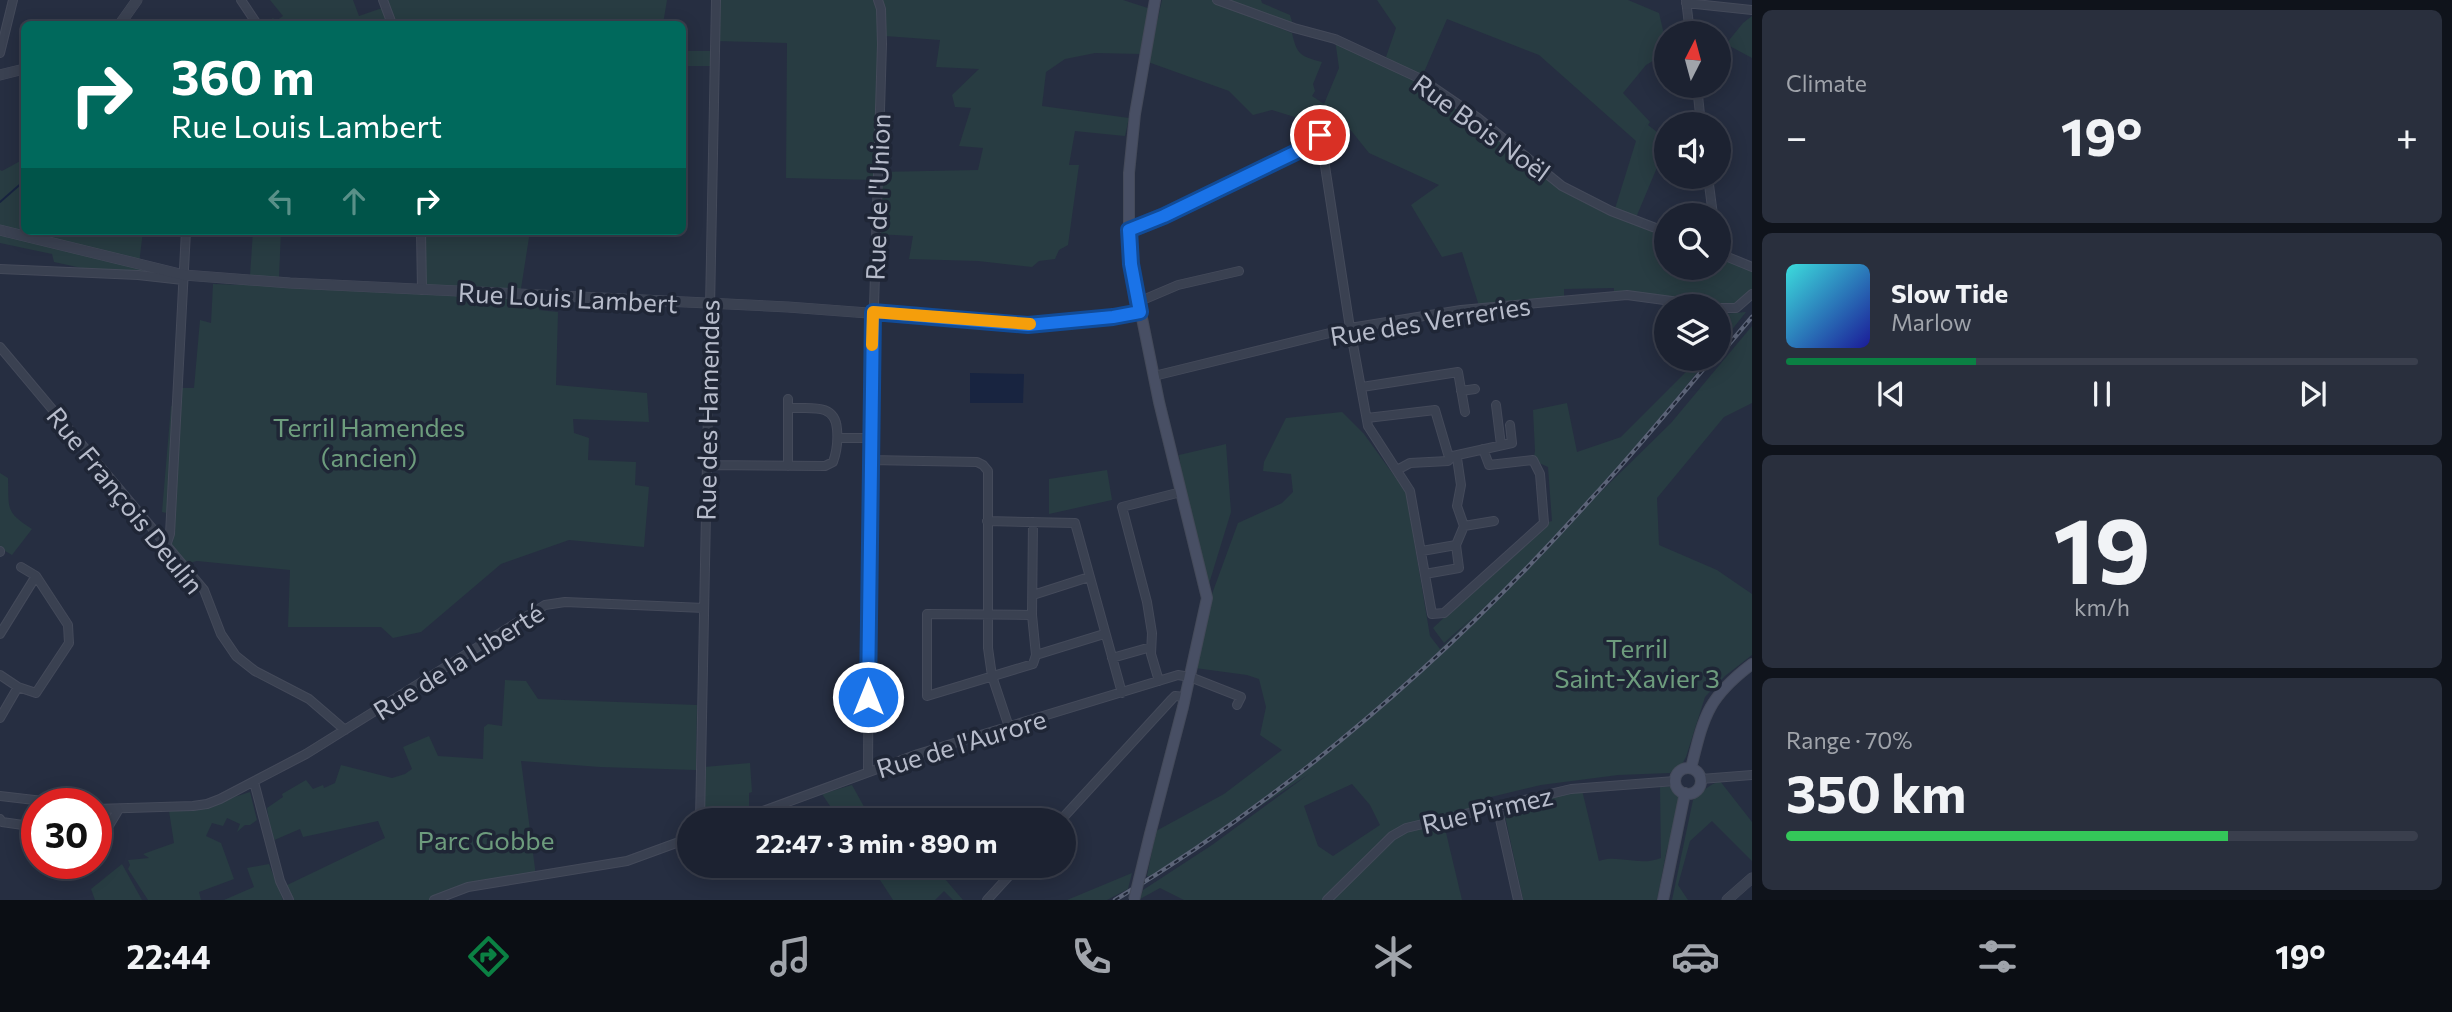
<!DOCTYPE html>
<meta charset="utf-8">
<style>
body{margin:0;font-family:Commissioner,sans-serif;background:#292f3d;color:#f1f3f6;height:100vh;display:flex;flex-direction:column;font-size:26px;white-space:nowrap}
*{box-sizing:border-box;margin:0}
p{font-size:23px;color:#a0a4ab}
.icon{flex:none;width:38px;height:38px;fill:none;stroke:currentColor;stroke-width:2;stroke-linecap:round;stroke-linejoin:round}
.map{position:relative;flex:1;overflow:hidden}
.details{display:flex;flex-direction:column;gap:10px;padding:10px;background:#0f131b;width:700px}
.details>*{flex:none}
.banner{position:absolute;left:21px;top:21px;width:665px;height:214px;border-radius:10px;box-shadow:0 4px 18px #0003,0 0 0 2px #3a3f4d;background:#00695c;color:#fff;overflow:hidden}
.needle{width:46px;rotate:6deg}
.fabs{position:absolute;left:1654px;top:21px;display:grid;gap:14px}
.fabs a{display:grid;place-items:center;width:77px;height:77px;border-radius:50%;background:#1c2231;box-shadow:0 4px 18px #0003,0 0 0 2px #3a3f4d;font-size:35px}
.speed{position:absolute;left:21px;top:788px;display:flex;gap:14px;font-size:35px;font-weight:700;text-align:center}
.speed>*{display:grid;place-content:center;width:91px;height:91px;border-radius:50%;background:#1c2231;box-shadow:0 4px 18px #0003,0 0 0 2px #3a3f4d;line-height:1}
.speed .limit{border:10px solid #d22;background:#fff;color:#111}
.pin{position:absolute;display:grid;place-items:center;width:60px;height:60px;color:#fff;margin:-30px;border:4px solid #fff;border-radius:50%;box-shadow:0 2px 7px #0007}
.me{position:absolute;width:77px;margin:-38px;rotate:0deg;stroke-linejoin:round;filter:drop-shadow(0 0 5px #0008)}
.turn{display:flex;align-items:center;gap:24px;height:147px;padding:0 35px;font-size:32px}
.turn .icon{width:91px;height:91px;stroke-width:2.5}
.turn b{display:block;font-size:49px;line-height:60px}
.lanes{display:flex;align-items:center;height:66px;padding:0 35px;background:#0003;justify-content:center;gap:35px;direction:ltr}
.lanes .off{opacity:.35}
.big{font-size:52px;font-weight:700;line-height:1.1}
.details .tile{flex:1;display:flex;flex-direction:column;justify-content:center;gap:10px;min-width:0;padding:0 24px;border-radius:10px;background:#292f3d}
.details .dial{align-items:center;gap:0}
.dial b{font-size:91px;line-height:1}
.song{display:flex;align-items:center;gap:21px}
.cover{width:84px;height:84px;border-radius:10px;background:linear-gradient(135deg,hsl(180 70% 55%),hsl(240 70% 35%))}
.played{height:7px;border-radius:4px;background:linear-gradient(90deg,#0b8043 30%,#3a3f4d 30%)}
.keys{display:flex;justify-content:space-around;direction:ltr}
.heat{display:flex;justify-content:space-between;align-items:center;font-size:38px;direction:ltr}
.charge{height:10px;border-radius:5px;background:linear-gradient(90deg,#34c759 70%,#3a3f4d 0)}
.trip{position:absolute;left:677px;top:808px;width:399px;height:70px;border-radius:35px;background:#1c2231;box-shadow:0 4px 18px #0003,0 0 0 2px #3a3f4d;font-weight:700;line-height:70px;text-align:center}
.dock{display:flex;height:112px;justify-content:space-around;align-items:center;background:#0b0e14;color:#a0a4ab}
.dock .icon{width:49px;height:49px}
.dock .active{color:#0b8043}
.dock b{font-size:32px;color:#f1f3f6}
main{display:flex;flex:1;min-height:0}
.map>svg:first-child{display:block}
.green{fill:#283c42;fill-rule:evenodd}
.water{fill:#182440}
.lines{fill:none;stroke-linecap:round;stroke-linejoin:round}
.stream{stroke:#182440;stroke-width:2}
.minor-casing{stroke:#444a5a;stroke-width:10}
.tertiary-casing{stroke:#444a5a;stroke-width:11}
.secondary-casing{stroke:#444a5a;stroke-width:12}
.minor{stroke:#3a4151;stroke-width:8}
.tertiary{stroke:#3a4151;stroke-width:10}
.secondary{stroke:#484f64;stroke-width:10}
.rail-casing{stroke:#5c6478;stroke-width:4.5}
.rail{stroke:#1f2636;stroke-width:2;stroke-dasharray:5;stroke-linecap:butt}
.secondary-bridge-casing{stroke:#444a5a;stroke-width:12;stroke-linecap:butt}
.secondary-bridge{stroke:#484f64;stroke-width:10}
.route-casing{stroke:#114b97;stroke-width:18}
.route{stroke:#1a73e8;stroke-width:12}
.slow{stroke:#f59e0b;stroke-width:12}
.labels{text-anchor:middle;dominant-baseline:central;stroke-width:7;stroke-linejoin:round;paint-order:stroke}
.street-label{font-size:26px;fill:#b7bccb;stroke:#1f2636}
.park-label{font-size:26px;fill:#6d9c7d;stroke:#1f2636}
</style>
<main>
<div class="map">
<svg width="1752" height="900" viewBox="0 0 1752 900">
<rect width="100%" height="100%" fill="#262e41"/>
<path class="green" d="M270 0H353L359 16 385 7 382 0H667L663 24H263L273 18 276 21 283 16Z
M716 0H1123L1154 10 1141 54 1095 53 1065 59 1046 72 1042 106 1129 118 1125 136 1075 131 1069 165H1079L1068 245 1059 250 1055 259 1039 261 1032 267 978 261 909 259 913 236 876 234 878 172 978 170 983 148 959 146 971 108 955 107 952 95 979 69 936 67 940 40 885 36 876 180 786 178 787 43 715 41Z
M1162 0H1212L1292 33C1297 55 1300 56 1322 62L1313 84 1315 91 1312 96 1324 104 1339 68 1335 39 1414 75 1386 57 1396 28 1377 0H1628L1659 13 1666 43V53L1646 65 1623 93 1650 122 1648 125 1657 132 1666 146 1635 220 1666 233V268H1718L1719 254 1752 267V293L1736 308 1695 304 1621 291 1614 292V288L1564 289V297L1480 309 1462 252 1442 257 1411 205 1439 185 1369 153 1341 118 1321 113 1314 123 1272 110 1253 115 1229 91 1148 62ZM1447 19 1539 55 1636 141 1614 212 1562 186 1421 79Z
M1222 0H1261L1262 3 1290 15 1294 28Z
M1752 16V58L1726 44 1743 23Z
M683 51H710V66H683Z
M24 159V231H143L139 264 142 267 181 280 91 270 54 262 52 254 0 243V170L2 171Z
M253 231H281L279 278 250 276Z
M418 231H530L520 295 538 298 539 310 558 312 556 385 647 393 649 422 573 419 574 433 589 438 588 460 636 462 635 485 649 487 644 547 569 540 501 564 421 632 393 638 381 627H288L290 570 197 561 185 564 169 546 173 542 175 507H170L167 513 162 512 171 406 180 407 181 388H194L200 320 211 323 213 284 247 285 251 283 429 292 424 282Z
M1746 312 1719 346V324L1724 314Z
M1752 326V403L1724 417 1657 498 1659 545 1717 570 1752 594V655L1725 676 1705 697 1686 757 1681 766 1670 773 1618 775 1541 785 1491 797V805L1443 820 1462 900H1184L1160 888 1140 899 1143 890 1212 845 1309 774 1154 876H1147L1156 831 1224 794 1282 750 1260 735 1266 707 1259 679 1247 675 1195 668 1212 594 1238 523 1282 503 1293 492 1291 474 1263 471 1264 462 1286 418 1342 412 1364 434 1406 492 1430 636 1440 649 1473 617 1444 643 1433 628 1544 523 1552 521 1548 467 1539 463 1534 457 1535 451 1533 410 1567 403 1577 452 1621 437 1699 359H1708L1619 468 1574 518 1671 423ZM1352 784 1370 805 1380 825 1333 856 1318 846 1304 806Z
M1226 444 1231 512 1208 587 1184 491 1179 455Z
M1107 470 1112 500 1049 514V479Z
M0 473 8 478C9 509 5 512 32 529L12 555 0 548Z
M505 680 526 681 538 699 697 705 696 770 600 767 521 761 536 876 468 887 434 900H289L283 887 385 838 378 821 303 837 300 829 272 841 267 808 283 797 282 794 306 780 313 789 323 785 324 788 335 783 341 765 392 778 405 774 412 769 403 747 429 736 438 756 483 759 484 727 488 724 502 726Z
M750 763 752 792 749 793V813L722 821H703L704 767Z
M1720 781 1752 822V861L1712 821 1690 841 1678 885 1688 900H1672L1693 800C1702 792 1708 785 1720 781Z
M852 785 872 821H840L822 794Z
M1660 786 1673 787 1679 797 1677 819 1667 849 1657 900H1523L1504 811 1513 802 1582 790 1599 861C1619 854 1639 867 1661 858Z
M250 792 257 820 250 825H245L237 832 240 824 227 818 223 826 212 823 206 836 221 843 234 879 199 892 201 900H148L128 869 130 865 128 860 149 858 143 854 174 843 169 811 206 806Z
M122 864 142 900H95L91 889Z
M269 864 283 900H224L254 887 247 868Z
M871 866H941L945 879 963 900H953L944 891 935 900H893Z
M1132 873 1128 889 1107 900H1067Z"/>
<path class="water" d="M970 373 1024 374 1023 403H970Z"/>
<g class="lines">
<path class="stream" d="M0 202 24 181"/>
<defs>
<path id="minor" d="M241 0 257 24
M383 0 392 24
M1217 0 1294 28 1335 39 1421 79 1478 118 1562 186 1611 211 1666 232
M1686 0 1690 33
M1686 3 1752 10
M0 53 13 0
M1697 86 1701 124
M1319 125 1321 140
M1708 177 1713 215
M1129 230 1164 216 1321 140 1350 328 1368 426 1410 491 1432 614 1444 613 1544 523 1540 474 1533 460 1489 465 1483 449
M421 231 422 290
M1718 253 1752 267
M0 269 138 275 183 280
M1138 302 1178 285 1239 271
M1718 308H1736L1752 294
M0 347 204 590 221 634 236 656 255 671 309 699 345 730
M1154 376 1350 328 1461 310 1627 295 1709 306
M1362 387 1458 372 1465 412
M1461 391 1475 389
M1496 405 1501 445
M1367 418 1435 410 1448 454 1457 458 1461 485 1457 506 1464 526 1456 545 1422 551
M838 438H870
M870 460 977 462 983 465 988 471V648L992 676 1009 727
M707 465 825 466 833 462C837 451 838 440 837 429 835 402 809 409 788 408
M788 466V399
M1397 470 1410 463 1448 461 1453 456 1512 443 1510 425
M987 521 1075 523 1122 693
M1464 526 1494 521
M166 546 170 534 186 231
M0 551V552
M21 567 36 576
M1425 574 1459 568 1456 545
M1033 595 1089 577
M1032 615 927 614V696L1033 664 1036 655 1032 615 1033 522
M0 634 36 576 68 625 69 643 36 693 18 687 0 675
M1036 655 1104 634
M1112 658 1151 647
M1159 681 1151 654 1152 633 1147 602 1122 507 1181 492
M0 718 18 687
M868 772 870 438 882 44 881 9 878 0
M1701 779 1752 775
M254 782 280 881 289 900
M0 796 60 803
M1497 806 1518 900
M96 809 193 806 207 804 220 799 306 754 545 605 565 602 704 608
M0 819 2 822 37 827
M700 821 716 0
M736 821 918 754 1178 675 1190 677 1241 697 1237 705
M1060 821 1172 699 1175 696 1185 697
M96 836 104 834 119 809
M434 900 468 887 627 861 690 838
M987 900 1018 866
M1327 900 1392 836 1406 828 1571 789 1675 781"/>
<path id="tertiary" d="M120 24 137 0
M0 75 24 69
M0 230 184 275 290 283 788 307 1028 325 1113 317 1140 312
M1727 900 1752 878"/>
<path id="secondary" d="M1691 768C1704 716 1707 698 1752 664
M1675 781a13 13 0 1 1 26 0a13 13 0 1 1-26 0Z
M1150 834 1183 707 1207 598 1159 402 1131 264 1129 230V173L1135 114 1155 0
M1663 900 1685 793"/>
</defs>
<use href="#minor" class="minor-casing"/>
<use href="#tertiary" class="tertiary-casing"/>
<use href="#secondary" class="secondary-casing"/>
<use href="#minor" class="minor"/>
<use href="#tertiary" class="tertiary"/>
<use href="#secondary" class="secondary"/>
<defs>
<path id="rail" d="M1718 357 1752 317
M1115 900C1292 794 1453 653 1591 499 1633 454 1672 406 1712 359"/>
</defs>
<use href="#rail" class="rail-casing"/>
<use href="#rail" class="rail"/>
<defs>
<path id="secondary-bridge" d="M1134 900 1150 834"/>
</defs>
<use href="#secondary-bridge" class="secondary-bridge-casing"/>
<use href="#secondary-bridge" class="secondary-bridge"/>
</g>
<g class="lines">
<defs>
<path id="route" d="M868 697 873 312 1028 325 1113 317 1140 312 1131 264 1129 230 1164 216 1321 140 1320 135"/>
</defs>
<use href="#route" class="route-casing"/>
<use href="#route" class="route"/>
<path class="slow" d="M872 345 873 312 1030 324"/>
</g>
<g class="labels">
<g class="street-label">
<text transform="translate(1482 127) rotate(36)">Rue Bois Noël</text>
<text transform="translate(877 197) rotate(-88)">Rue de l'Union</text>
<text transform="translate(568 297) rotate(3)">Rue Louis Lambert</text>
<text transform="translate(1430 320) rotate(-9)">Rue des Verreries</text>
<text transform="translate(707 410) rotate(-89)">Rue des Hamendes</text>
<text transform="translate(126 500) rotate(51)">Rue François Deulin</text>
<text transform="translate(458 661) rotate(-32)">Rue de la Liberté</text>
<text transform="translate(961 743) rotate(-17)">Rue de l'Aurore</text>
<text transform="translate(1487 809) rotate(-13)">Rue Pirmez</text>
</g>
<g class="park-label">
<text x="369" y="426">Terril Hamendes<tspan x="369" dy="30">(ancien)</tspan></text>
<text x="1637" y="647">Terril<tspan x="1637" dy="30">Saint-Xavier 3</tspan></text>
<text x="486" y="839">Parc Gobbe</text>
</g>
</g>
</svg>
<div class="fabs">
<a><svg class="needle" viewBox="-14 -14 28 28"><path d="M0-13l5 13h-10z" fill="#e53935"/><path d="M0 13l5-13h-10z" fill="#a0a4ab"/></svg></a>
<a><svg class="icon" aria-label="sound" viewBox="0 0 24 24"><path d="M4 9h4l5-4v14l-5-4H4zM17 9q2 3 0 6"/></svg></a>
<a><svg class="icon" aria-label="search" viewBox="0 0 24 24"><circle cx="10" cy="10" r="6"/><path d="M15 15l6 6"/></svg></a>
<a><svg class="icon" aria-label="layers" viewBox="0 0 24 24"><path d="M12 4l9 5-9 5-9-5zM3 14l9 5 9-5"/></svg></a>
</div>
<div class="speed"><div class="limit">30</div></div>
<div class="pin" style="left:1320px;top:135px;background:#d93025"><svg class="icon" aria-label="arrive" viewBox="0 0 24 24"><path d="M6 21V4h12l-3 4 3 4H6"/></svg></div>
<svg class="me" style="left:868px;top:697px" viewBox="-20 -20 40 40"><circle r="17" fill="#1a73e8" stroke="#fff" stroke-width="3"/><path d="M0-11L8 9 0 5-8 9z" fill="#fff"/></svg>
<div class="trip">22:47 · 3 min · 890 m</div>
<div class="banner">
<div class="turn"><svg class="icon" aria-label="right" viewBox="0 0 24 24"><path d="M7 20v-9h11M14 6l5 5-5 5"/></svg><div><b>360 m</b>Rue Louis Lambert</div></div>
<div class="lanes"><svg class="icon off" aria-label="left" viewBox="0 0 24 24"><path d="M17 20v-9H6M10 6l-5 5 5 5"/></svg><svg class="icon off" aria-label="ahead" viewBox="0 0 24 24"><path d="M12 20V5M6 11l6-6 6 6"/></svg><svg class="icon" aria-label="right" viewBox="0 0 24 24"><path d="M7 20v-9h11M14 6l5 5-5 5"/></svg></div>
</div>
</div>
<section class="details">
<div class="tile"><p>Climate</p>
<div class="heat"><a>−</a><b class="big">19°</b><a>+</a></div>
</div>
<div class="tile">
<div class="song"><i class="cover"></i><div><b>Slow Tide</b><p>Marlow</p></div></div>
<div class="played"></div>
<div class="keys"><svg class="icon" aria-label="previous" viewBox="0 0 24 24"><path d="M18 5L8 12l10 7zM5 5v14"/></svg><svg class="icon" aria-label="pause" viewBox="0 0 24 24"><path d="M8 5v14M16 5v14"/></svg><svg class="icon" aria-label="next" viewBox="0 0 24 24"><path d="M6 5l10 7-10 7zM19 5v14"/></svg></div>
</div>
<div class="tile dial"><b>19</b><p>km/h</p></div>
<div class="tile"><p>Range · 70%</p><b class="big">350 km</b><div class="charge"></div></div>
</section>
</main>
<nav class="dock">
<b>22:44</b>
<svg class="icon active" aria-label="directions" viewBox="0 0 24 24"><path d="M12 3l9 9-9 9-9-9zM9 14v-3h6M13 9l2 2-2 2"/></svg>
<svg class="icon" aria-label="music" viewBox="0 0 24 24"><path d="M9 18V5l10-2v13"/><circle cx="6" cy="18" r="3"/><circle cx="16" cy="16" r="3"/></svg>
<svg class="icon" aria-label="phone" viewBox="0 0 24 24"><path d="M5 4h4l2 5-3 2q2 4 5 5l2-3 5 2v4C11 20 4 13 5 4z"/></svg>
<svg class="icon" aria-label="climate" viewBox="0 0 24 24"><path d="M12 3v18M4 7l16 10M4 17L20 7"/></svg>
<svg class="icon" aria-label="car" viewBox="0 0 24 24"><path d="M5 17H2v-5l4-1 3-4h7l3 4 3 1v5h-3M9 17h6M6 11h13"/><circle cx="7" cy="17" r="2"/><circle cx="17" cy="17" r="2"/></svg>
<svg class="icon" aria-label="filters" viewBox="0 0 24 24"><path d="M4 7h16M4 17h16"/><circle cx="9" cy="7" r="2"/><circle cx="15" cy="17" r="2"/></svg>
<b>19°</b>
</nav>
